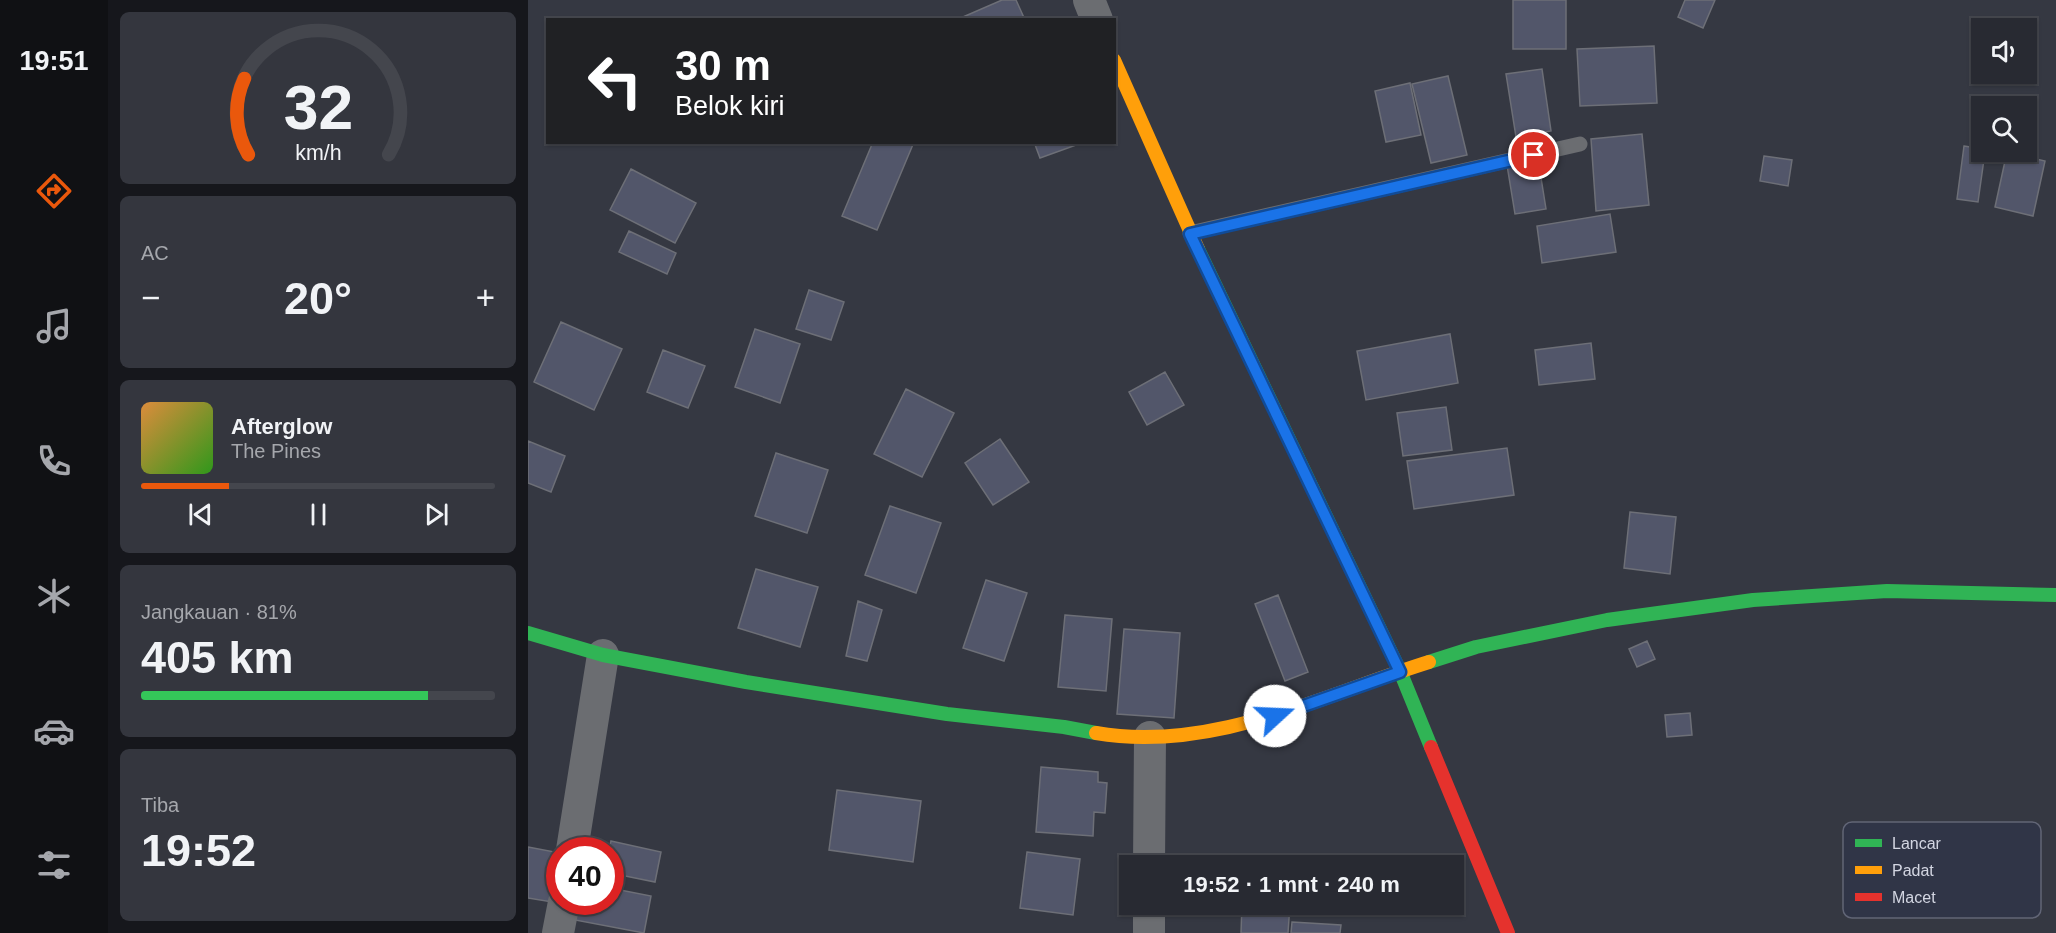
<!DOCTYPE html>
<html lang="id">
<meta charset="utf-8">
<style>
body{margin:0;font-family:Helvetica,sans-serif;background:#34363e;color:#f1f3f6;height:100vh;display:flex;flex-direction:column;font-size:22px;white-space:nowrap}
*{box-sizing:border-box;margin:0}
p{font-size:20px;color:#a5a7ac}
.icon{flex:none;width:33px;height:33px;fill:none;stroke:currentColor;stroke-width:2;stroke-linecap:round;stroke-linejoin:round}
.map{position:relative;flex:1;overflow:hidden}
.sheet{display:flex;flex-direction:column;gap:12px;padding:12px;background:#16171c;width:420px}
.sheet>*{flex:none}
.banner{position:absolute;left:18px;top:18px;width:570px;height:126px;border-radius:0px;box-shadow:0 2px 4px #0004,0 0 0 2px #44464d;background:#202124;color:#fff;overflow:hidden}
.buttons{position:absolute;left:1443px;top:18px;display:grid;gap:12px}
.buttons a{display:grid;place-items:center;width:66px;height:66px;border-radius:0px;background:#282a32;box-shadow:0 2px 4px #0004,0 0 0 2px #44464d;font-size:30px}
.speed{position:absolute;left:18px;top:837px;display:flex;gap:12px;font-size:30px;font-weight:700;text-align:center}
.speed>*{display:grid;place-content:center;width:78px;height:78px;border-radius:50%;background:#282a32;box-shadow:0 2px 4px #0004,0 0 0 2px #44464d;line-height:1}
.speed .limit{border:9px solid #d22;background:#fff;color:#111}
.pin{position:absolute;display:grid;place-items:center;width:51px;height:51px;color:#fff;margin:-26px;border:3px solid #fff;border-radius:50%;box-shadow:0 2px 6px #0007}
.me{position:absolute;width:66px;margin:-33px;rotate:70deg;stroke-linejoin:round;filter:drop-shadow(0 0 4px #0008)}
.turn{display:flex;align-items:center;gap:21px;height:126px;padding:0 30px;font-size:27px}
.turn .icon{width:78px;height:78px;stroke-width:2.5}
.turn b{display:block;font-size:42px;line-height:51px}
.big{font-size:45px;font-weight:600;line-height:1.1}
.sheet .tile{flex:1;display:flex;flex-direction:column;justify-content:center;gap:9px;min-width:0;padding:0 21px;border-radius:9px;background:#34363e}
.sheet .dial{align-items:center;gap:0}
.dial svg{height:156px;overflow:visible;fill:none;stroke:#44464d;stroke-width:7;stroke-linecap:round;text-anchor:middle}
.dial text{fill:#f1f3f6;stroke:none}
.song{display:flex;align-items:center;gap:18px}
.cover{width:72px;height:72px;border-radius:9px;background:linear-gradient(135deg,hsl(30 70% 55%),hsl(110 70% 35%))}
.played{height:6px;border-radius:3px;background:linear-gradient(90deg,#ea580c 25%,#44464d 25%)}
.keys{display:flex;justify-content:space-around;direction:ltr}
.heat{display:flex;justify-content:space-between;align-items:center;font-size:33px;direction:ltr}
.charge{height:9px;border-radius:4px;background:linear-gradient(90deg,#34c759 81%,#44464d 0)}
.trip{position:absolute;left:591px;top:855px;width:345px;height:60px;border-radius:0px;background:#282a32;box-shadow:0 2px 4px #0004,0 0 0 2px #44464d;font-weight:600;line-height:60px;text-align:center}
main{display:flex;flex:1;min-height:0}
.menu{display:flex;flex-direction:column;width:108px;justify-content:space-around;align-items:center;background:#101114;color:#a5a7ac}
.menu .icon{width:42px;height:42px}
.menu .on{color:#ea580c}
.menu b{font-size:27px;color:#f1f3f6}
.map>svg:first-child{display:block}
.building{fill:#52566a;stroke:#6d6f77;stroke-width:1.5}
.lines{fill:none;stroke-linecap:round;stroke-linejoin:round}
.lane{stroke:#6b6d71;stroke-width:15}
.street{stroke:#6b6d71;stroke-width:32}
.fast{stroke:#30b455;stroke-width:14}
.slow{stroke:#ff9f0a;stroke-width:14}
.jam{stroke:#e5322d;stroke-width:14}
.route-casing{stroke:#114b97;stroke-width:15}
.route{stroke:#1a73e8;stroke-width:10}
.key{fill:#303547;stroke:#616576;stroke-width:1.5}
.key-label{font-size:16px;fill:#d3d6e2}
</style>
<main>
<nav class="menu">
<b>19:51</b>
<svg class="icon on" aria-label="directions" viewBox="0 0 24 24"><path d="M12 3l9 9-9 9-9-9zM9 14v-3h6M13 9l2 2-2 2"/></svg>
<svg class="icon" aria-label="music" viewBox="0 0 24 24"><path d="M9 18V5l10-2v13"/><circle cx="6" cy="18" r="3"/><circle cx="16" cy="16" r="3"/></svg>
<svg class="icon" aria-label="phone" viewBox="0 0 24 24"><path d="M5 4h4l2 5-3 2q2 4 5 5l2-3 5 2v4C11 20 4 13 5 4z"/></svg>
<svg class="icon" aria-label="climate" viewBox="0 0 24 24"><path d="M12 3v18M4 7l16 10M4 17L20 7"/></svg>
<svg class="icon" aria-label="car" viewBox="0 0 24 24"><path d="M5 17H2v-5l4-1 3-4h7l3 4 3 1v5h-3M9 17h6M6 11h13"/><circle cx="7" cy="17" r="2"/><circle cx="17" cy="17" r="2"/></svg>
<svg class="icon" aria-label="filters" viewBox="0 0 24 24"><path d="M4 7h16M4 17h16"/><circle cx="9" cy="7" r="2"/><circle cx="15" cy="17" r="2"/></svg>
</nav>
<section class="sheet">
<div class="tile dial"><svg viewBox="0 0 100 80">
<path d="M14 69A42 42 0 1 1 86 69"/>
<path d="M14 69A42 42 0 0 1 12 30" stroke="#ea580c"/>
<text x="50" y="56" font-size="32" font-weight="700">32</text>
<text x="50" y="72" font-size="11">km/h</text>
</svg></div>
<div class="tile"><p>AC</p>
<div class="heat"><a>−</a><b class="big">20°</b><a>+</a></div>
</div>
<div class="tile">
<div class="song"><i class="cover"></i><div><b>Afterglow</b><p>The Pines</p></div></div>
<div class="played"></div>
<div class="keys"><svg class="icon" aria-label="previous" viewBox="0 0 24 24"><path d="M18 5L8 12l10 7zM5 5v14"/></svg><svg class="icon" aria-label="pause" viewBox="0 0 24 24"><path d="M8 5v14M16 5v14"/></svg><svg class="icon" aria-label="next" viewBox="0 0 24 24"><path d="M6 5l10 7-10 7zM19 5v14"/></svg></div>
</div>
<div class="tile"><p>Jangkauan · 81%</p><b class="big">405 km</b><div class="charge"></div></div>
<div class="tile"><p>Tiba</p><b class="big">19:52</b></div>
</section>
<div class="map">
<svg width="1528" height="933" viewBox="0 0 1528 933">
<rect width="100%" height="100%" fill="#353842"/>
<path class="building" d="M474 0H488L497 20H428Z
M985 0H1038V49H985Z
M1157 0H1187L1175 28 1150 17Z
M1126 46 1129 103 1052 106 1049 49Z
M1014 69 1023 131 988 137 978 74Z
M920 76 939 155 903 163 884 84Z
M882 83 893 135 858 142 847 91Z
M1114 134 1121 205 1068 211 1063 139Z
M345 142H386L349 230 314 216Z
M506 142H551V144L512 158Z
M1436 146 1454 149V152H1457L1450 202 1429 199Z
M1479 152 1517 161 1505 216 1467 207Z
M1236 156 1264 160 1260 186 1232 181Z
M1010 159 1018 209 987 214 979 165Z
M103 169 168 203 147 243 82 210Z
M1082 214 1088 252 1014 263 1009 226Z
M101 231 148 253 139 274 91 252Z
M281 290 316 302 303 340 268 329Z
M33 322 94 349 66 410 6 382Z
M227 329 272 344 252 403 207 387Z
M922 334 930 383 838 400 829 351Z
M1063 343 1067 379 1011 385 1007 350Z
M135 350 177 366 160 408 119 392Z
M637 372 656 405 619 425 601 392Z
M378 389 426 413 394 477 346 454Z
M918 407 924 450 875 456 869 413Z
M472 439 501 482 465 505 437 463Z
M0 441 37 456 23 492 0 483Z
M979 448 986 495 886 509 879 461Z
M248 453 300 470 279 533 227 516Z
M362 506 413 523 388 593 337 575Z
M1102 512 1148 517 1142 574 1096 568Z
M228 569 290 587 272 647 210 628Z
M458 580 499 593 476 661 435 648Z
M750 595 780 672 757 681 727 604Z
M330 601 354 610 339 661 318 656Z
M537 615 584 619 578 691 530 687Z
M596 629 652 633 646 718 589 714Z
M1119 641 1127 659 1109 667 1101 649Z
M1162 713 1164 735 1139 737 1137 715Z
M513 767 570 772V782L579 783 577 813 566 812 565 836 508 832Z
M309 790 393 801 385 862 301 850Z
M83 841 133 852 127 882 82 873 81 850Z
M0 847 32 853 24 902 0 898Z
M499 852 552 859 545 915 492 908Z
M82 888 123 896 116 933 47 920 50 902H82Z
M714 904H762L760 933H713Z
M764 922 813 925 812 933H763Z"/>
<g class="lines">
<path class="lane" d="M662 233 1052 144"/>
<path class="street" d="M561 0 569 20
M44 850 75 655
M621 866 622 737
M30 933 36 902
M621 933V904"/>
<path class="fast" d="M670 249 872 671 903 747
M0 633 75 655 218 682 419 714 536 727 568 733
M901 662 948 647 1079 620 1225 600 1359 591 1528 595"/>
<path class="slow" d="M586 60 670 249
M568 733C683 753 795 695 901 662"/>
<path class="jam" d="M903 747 980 933"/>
</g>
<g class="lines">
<defs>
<path id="route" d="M747 716 872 672 662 234 1006 155"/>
</defs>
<use href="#route" class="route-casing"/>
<use href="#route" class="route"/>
</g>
<rect x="1315" y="822" width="198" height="96" rx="9" class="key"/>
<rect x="1327" y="839" width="27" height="8" fill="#30b455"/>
<rect x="1327" y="866" width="27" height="8" fill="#ff9f0a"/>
<rect x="1327" y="893" width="27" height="8" fill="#e5322d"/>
<g class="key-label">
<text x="1364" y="849">Lancar</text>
<text x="1364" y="876">Padat</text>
<text x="1364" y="903">Macet</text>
</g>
</svg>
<div class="buttons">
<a><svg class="icon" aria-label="sound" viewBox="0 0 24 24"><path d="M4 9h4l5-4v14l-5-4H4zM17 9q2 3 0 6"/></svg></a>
<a><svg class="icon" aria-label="search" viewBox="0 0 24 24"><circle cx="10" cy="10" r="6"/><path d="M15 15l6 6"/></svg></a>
</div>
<div class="speed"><div class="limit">40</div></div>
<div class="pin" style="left:1006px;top:155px;background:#d93025"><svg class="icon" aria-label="arrive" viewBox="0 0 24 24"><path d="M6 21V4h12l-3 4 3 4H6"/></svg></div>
<svg class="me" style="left:747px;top:716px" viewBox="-20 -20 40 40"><circle r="19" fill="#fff"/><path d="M0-13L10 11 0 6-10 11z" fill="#1a73e8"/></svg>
<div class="trip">19:52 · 1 mnt · 240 m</div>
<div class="banner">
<div class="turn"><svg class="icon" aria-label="left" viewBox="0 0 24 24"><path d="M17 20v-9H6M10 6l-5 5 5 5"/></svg><div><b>30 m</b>Belok kiri</div></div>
</div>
</div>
</main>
